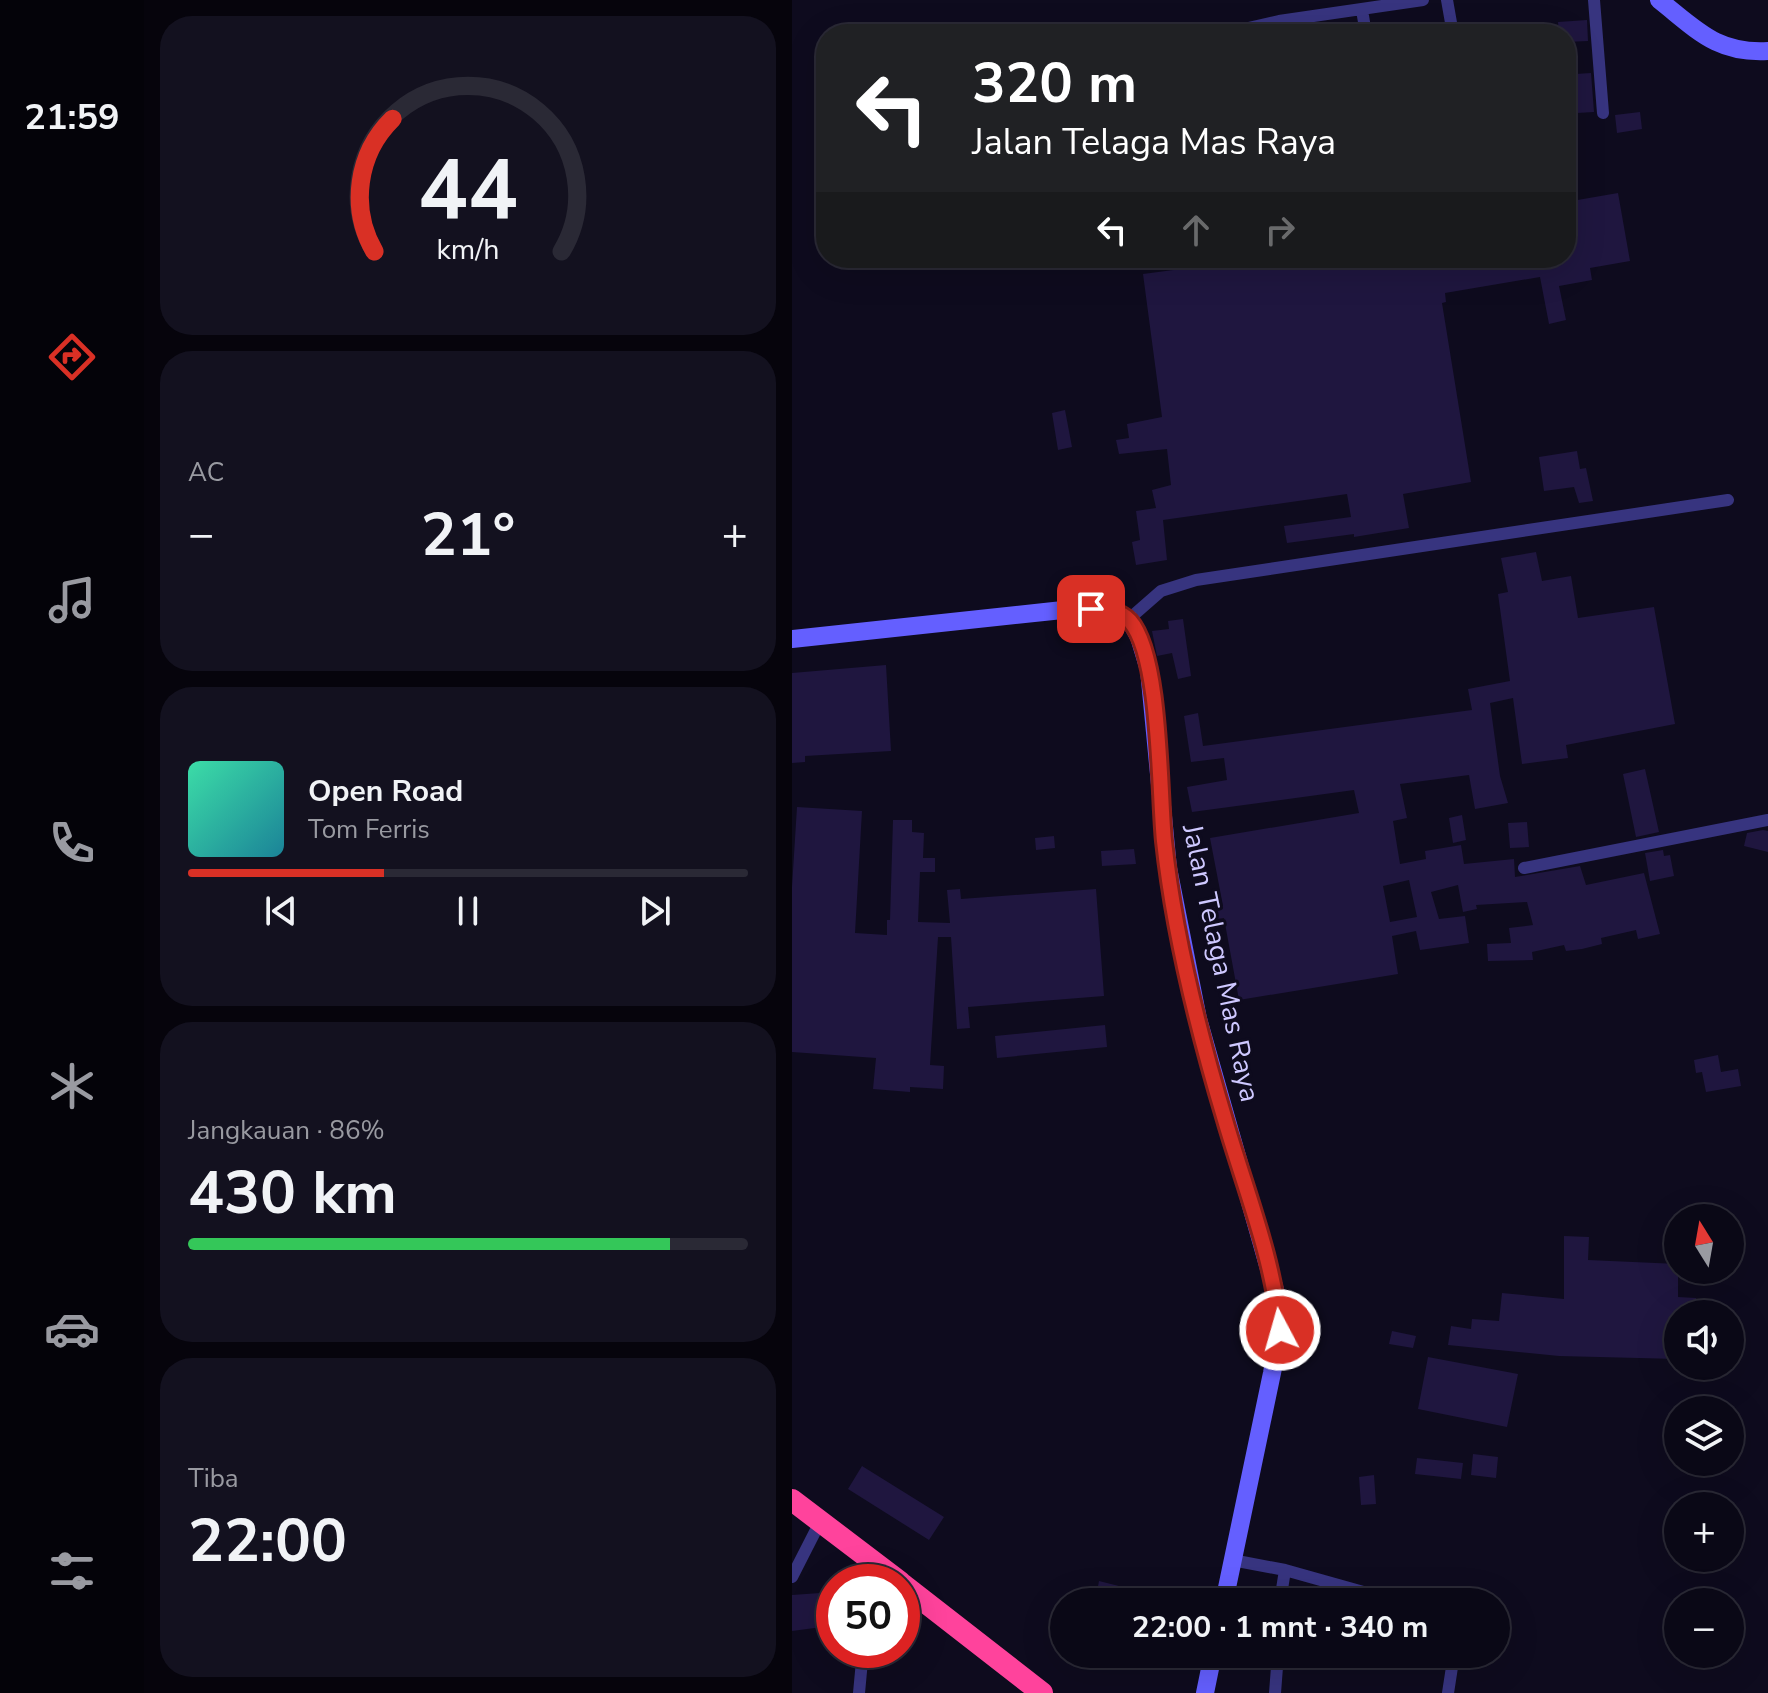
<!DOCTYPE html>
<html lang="id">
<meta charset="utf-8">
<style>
body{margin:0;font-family:"Nunito Sans",sans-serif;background:#13111f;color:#f1f3f6;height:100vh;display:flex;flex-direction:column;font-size:30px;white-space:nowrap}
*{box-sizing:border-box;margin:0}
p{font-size:26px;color:#999aa1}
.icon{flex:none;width:44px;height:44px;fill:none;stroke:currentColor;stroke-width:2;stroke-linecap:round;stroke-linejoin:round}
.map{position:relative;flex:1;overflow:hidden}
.sheet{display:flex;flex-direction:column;gap:16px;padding:16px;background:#06040c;width:648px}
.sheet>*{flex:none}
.guide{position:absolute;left:24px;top:24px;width:760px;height:244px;border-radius:32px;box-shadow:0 8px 32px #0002,0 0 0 2px #2a2935;background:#202124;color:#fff;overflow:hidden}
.needle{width:52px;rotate:349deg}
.buttons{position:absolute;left:872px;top:1204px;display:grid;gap:16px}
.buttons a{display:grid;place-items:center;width:80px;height:80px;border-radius:50%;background:#0a0816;box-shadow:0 8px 32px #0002,0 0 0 2px #2a2935;font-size:40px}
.speed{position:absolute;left:24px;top:1564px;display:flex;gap:16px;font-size:40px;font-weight:700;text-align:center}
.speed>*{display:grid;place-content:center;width:104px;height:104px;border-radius:50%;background:#0a0816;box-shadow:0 8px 32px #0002,0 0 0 2px #2a2935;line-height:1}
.speed .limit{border:12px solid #d22;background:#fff;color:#111}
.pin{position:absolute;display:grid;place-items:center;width:68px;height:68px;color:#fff;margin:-34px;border-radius:16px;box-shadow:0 4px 12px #0006}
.me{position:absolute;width:88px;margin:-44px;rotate:354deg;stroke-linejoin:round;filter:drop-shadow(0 0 6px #0008)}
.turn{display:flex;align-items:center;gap:28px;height:168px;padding:0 24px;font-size:36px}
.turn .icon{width:104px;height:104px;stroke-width:2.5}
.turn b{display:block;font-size:56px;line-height:68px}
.lanes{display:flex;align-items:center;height:76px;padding:0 24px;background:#0003;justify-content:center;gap:40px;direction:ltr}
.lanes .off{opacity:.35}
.big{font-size:60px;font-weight:700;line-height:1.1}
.sheet .card{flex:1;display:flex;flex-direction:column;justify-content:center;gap:12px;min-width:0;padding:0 28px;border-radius:32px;background:#13111f}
.sheet .dial{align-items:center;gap:0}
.dial svg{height:208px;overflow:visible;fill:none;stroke:#2a2935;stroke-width:7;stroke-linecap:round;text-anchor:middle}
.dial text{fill:#f1f3f6;stroke:none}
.song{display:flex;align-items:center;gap:24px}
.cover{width:96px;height:96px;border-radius:12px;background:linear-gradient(135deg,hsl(160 70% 55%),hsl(190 70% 35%))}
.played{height:8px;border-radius:4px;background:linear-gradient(90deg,#d93025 35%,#2a2935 35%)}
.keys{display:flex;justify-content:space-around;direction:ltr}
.heat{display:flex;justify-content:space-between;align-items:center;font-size:44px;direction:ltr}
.charge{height:12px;border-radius:6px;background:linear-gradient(90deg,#34c759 86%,#2a2935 0)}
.trip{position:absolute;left:258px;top:1588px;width:460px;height:80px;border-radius:40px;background:#0a0816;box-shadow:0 8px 32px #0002,0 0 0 2px #2a2935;font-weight:700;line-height:80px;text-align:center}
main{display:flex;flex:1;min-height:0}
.tabs{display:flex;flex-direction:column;width:144px;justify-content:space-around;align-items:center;background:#040309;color:#999aa1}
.tabs .icon{width:56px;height:56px}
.tabs .on{color:#d93025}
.tabs b{font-size:36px;color:#f1f3f6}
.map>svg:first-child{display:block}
.building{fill:#1f163f;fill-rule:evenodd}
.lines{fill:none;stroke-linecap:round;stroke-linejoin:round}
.street{stroke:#37347f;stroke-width:12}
.secondary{stroke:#645fff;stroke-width:18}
.highway{stroke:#ff439c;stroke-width:22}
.route-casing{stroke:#8d1f18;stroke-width:20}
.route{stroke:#d93025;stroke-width:14}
.labels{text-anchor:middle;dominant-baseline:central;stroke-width:6;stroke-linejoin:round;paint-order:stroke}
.street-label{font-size:28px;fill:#cec8ff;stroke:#0e0b1e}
</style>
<main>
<nav class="tabs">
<b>21:59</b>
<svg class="icon on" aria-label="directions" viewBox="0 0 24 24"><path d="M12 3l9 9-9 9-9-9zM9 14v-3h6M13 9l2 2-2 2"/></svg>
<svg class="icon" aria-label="music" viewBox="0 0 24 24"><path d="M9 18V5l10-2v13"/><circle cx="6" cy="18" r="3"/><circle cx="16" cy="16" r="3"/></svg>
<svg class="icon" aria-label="phone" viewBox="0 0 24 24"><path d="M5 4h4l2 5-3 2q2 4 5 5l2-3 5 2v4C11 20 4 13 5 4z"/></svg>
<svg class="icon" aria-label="climate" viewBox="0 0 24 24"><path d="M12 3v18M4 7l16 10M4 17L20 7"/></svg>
<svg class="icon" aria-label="car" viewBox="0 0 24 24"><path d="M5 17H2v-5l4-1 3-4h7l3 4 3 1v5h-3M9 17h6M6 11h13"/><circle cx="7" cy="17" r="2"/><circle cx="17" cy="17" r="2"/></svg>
<svg class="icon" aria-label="filters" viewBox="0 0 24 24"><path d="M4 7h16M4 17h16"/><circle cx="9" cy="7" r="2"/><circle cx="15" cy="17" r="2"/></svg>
</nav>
<section class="sheet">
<div class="card dial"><svg viewBox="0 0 100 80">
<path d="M14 69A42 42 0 1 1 86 69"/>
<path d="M14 69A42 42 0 0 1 21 18" stroke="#d93025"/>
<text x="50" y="56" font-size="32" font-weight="700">44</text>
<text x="50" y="72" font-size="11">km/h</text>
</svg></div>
<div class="card"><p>AC</p>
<div class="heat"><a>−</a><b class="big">21°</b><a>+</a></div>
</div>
<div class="card">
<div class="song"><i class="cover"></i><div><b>Open Road</b><p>Tom Ferris</p></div></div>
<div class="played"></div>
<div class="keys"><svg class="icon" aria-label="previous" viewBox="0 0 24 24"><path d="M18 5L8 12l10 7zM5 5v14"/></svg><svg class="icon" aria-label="pause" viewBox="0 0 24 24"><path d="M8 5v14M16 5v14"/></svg><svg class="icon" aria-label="next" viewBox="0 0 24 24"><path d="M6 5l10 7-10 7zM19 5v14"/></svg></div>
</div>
<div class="card"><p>Jangkauan · 86%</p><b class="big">430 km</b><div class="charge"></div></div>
<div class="card"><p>Tiba</p><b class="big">22:00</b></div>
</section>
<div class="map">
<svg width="976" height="1693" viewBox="0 0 976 1693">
<rect width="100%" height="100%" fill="#0e0b1e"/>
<path class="building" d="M795 20 796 41 774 42V34H767L766 22Z
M799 73 802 112 785 113 784 74Z
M848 112 850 129 825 133 823 115Z
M826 193 838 261 798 268 800 280 767 286 774 320 757 324 748 277 653 293 654 302 650 303 679 482 611 494 617 528 562 537V534L495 543 492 526 559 517 555 494 371 520 375 560 344 565 340 542 348 540 344 511 364 508 360 490 379 485 375 449 327 454 324 440 337 438 335 424 370 417 351 274 472 258H502L503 263 534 258H562L563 262 586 258H774V202Z
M273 410 280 447 266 450 260 413Z
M785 451 788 469 794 468 801 501 787 503 782 487 752 491 747 457Z
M744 552 750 581 779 576 786 618 862 607 883 724 774 745 776 758 730 764 721 698 698 703 708 776 716 803 683 809 677 775 608 784 615 818 601 821 608 864 634 859 633 851 669 845 672 864 722 859 723 877 788 866 794 885 852 873 868 934 846 939 844 930 809 938 810 944 790 949 774 951 772 945 740 952 741 960 696 961 695 944 719 943 717 928 741 925 735 902 684 905 685 909 671 912 666 885 639 892 647 919 673 916 677 943 628 950 624 931 600 936 606 974 447 1000 432 918 411 921 409 909 431 906 418 838 567 813 562 790 400 812 395 787 435 780 432 758 399 762 392 716 406 713 411 746 680 710 676 689 718 681 706 594 716 592 709 558ZM617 880 625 917 598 922 591 886Z
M391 619 399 676 386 679 380 653 365 656 360 631 377 629 376 621Z
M94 665 99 751 13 756V762L0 763V673Z
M853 769 867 832 844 837 831 774Z
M5 807 70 811 63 933 95 935V920H98L101 820H120V832L132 833 131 858H143V872H128L126 922 158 923 155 890 168 889 169 899 304 889 312 996 176 1007 178 1028 165 1029 159 937H146L138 1065 152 1066 151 1089 118 1087V1092L81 1089 84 1058 0 1052V887Z
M670 815 674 840 661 843 657 818Z
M735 822 737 847 718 848 716 823Z
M971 830 976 831V852L952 846 955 833Z
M262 836 263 848 244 850 243 838Z
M342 849 344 864 310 866 309 851Z
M871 850 872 856 878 855 882 876 858 881 853 853Z
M313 1025 315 1047 205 1058 203 1036Z
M926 1055 929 1072 946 1069 949 1086 914 1092 910 1072 904 1073 902 1060Z
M772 1236 797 1237 796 1260 886 1264V1297L904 1298 903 1314 886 1312V1359L767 1356 656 1345 659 1326 679 1329 680 1319 707 1321 710 1293 772 1299Z
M600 1331 624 1336 621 1348 597 1344Z
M636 1357 726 1374 715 1427 626 1409Z
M681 1454 706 1457 704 1478 679 1475Z
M625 1458 671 1463 669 1479 623 1474Z
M70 1466 152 1517 137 1540 56 1489Z
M582 1475 584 1504 569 1505 567 1477Z
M307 1581 327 1586 324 1602H303Z
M28 1593 30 1627 0 1631V1595Z"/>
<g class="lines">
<path class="street" d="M655 0 661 34
M802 0 811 113
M570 10 574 34
M430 34 487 21 631 0
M337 619 369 591 404 580 936 500
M732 868 976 820
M440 1560 493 1570 607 1602
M0 1577 28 1522
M488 1602 493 1570
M67 1693 71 1650
M483 1693 486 1654
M656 1693 662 1654"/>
<path class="secondary" d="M867 0C905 30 925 54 976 51
M0 639 280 609H317L337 619 347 637 357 670 376 868 406 1019 485 1297 488 1330 480 1373 432 1602
M413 1693 421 1654"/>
<path class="highway" d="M0 1500 108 1582
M110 1584 250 1693"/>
</g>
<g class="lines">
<defs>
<path id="route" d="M299 609C312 609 328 610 338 621 369 656 367 791 372 841 382 934 406 1030 433 1120 453 1189 481 1257 488 1330"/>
</defs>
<use href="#route" class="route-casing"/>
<use href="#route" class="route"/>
</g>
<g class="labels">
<g class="street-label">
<text transform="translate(429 963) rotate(78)">Jalan Telaga Mas Raya</text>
</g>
</g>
</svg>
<div class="buttons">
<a><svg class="needle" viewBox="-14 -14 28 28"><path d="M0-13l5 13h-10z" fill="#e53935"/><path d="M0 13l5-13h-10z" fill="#999aa1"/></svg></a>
<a><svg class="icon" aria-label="sound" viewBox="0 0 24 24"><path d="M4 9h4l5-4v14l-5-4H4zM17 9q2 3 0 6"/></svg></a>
<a><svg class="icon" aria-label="layers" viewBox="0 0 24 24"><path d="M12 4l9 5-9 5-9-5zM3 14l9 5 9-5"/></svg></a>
<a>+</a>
<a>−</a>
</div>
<div class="speed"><div class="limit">50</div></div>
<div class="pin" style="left:299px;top:609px;background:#d93025"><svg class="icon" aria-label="arrive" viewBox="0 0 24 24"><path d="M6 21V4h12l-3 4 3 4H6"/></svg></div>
<svg class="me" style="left:488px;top:1330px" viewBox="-20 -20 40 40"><circle r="17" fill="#d93025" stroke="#fff" stroke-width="3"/><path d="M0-11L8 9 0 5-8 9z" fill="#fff"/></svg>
<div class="trip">22:00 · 1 mnt · 340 m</div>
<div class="guide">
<div class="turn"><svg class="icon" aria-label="left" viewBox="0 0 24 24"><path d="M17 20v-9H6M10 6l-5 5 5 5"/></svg><div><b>320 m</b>Jalan Telaga Mas Raya</div></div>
<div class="lanes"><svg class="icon" aria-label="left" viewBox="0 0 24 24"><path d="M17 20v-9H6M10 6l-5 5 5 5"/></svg><svg class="icon off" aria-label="ahead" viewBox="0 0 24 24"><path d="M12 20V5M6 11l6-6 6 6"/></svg><svg class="icon off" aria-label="right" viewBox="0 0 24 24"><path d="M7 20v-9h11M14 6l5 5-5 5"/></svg></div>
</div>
</div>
</main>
